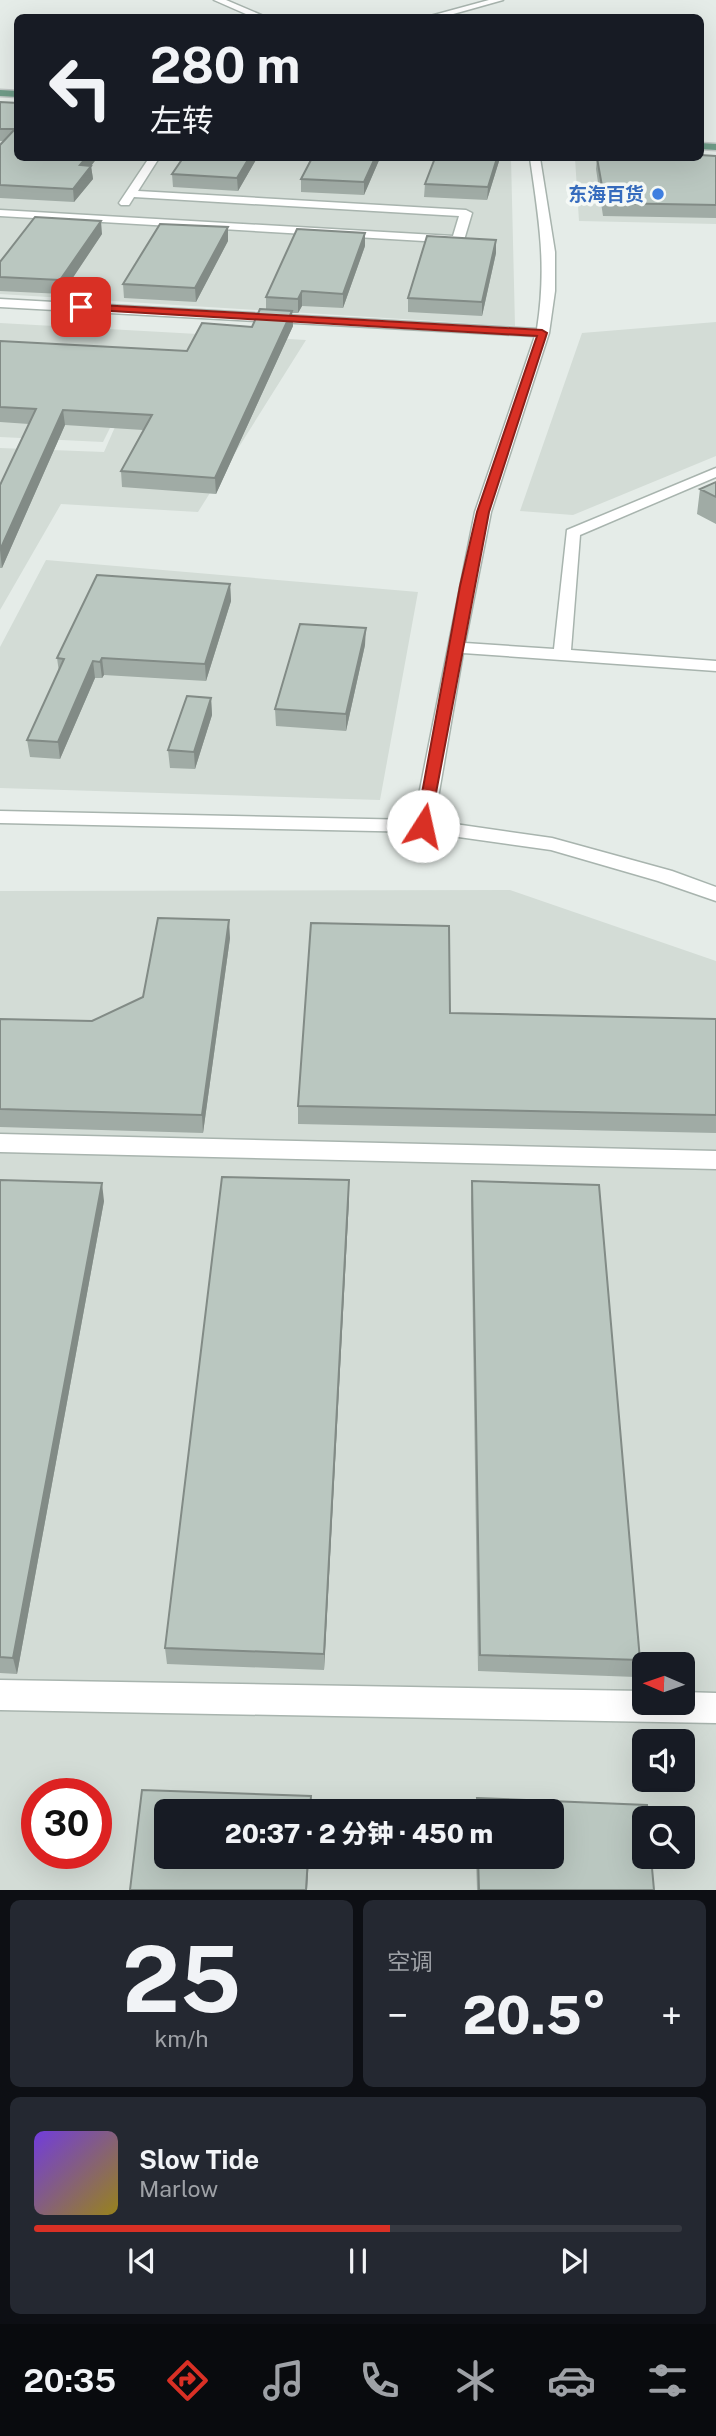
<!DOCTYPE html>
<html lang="zh">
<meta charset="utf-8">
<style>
body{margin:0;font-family:"Public Sans","Noto Sans SC",sans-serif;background:#242831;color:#f1f3f6;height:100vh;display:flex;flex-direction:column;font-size:26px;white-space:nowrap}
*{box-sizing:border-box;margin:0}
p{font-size:23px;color:#9ea1a6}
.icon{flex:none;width:38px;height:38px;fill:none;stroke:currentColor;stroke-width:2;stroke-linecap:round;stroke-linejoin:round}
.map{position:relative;height:1890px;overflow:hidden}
.side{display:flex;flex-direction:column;gap:10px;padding:10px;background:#0d0f14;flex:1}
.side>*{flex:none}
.hud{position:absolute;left:14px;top:14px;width:690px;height:147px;border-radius:10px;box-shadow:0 7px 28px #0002;background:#171b24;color:#f1f3f6;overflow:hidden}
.needle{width:46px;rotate:272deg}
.tools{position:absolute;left:632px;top:1652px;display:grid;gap:14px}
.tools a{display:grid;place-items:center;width:63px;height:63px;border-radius:10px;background:#171b24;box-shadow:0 7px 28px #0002;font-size:35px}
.speed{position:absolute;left:21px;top:1778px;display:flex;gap:14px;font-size:35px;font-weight:700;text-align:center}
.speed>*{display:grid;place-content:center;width:91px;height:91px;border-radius:50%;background:#171b24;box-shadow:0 7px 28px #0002;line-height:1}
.speed .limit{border:10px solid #d22;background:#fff;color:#111}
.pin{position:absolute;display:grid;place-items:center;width:60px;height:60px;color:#fff;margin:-30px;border-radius:14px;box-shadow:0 4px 10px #0006}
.me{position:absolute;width:77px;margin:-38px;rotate:10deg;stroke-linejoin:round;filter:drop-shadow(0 0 5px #0008)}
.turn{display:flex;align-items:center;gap:24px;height:147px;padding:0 21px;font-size:32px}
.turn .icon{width:91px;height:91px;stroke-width:2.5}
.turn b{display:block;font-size:49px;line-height:60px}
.big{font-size:52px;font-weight:800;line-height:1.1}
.side .widget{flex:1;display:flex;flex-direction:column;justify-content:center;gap:10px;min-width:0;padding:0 24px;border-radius:10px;background:#242831}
.side .dial{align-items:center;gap:0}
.dial b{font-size:91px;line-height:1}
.song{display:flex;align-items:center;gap:21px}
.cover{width:84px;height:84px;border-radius:10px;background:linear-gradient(135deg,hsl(260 70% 55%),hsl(50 70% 35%))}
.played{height:7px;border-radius:4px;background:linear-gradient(90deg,#d93025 55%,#363941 55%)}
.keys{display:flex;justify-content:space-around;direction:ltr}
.heat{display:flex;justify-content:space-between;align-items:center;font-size:38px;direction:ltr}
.side .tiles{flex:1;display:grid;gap:10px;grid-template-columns:1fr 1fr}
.widget:last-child{grid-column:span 2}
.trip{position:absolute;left:154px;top:1799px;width:410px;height:70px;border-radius:10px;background:#171b24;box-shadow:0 7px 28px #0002;font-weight:800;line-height:70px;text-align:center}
.menu{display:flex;height:112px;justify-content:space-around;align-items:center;background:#090b0e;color:#9ea1a6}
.menu .icon{width:49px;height:49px}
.menu .active{color:#d93025}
.menu b{font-size:32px;color:#f1f3f6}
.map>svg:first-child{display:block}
.built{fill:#d3dcd6;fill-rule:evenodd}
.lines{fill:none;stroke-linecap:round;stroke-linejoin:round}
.minor-casing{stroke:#a8b4ae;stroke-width:3}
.major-casing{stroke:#c2c8c6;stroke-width:3}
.minor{fill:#fff;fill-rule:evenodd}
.major{fill:#6f9c88;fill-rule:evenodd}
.wall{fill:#a0aba5}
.shaded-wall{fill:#828b86}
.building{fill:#bac7c0;stroke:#828b86;stroke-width:2}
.route{fill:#d93025;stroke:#8d1f18;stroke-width:2}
.shop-dot{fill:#3f7fe0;stroke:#f5f9f6;stroke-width:2.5}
.labels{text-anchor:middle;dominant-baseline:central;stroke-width:7;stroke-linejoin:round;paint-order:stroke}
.far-shop-label{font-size:19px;font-weight:bold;fill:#366cbe;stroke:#f5f9f6;text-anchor:end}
</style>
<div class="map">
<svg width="716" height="1890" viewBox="0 0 716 1890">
<rect width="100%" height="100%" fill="#e5ece8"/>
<path class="built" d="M0 107 18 158H511L515 326 0 294Z
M575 158H645L716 164V224L579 221Z
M716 322V456L573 515 520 511 582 333Z
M0 323 306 340 198 512 61 504 0 610V448L104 452 147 354 103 442 0 437Z
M46 560 418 592 380 800 0 788V647Z
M510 890 716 961V1890H0V891ZM644 1664H682V1703H644ZM644 1741H682V1780H644ZM37 1794H96V1853H37ZM166 1811H551V1857H166ZM644 1818H682V1857H644Z"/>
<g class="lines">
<defs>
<path id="minor" d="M214 0H226L268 18H255Z
M489 0H503L439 18H423Z
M149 158H159L138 191 466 210 472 213 464 240 458 243 0 216V210L453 236 459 216 134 197 129 205H121L119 203Z
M530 158H540L555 252V291L549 333 491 512 465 643 554 649 567 530 716 468V477L580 535 571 650 716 661V671L463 653 434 821 552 838 672 871 716 887V901L658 881 551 850 423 832 0 823V811L414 820 475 512 535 336 0 307V299L537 329C547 265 539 221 530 158Z
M0 1134 716 1151V1169L0 1152Z
M0 1680 644 1691V1703H682V1692L716 1693V1723L0 1710Z"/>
<path id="major" d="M0 90 18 91V97L0 96Z
M700 143 716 144V150L700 149Z"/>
</defs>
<use href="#minor" class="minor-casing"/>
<use href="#major" class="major-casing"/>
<use href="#minor" class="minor"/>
<use href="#major" class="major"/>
</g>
<path class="wall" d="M0 102 18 103V158H97L91 166 93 179 74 202 0 198V145L4 141H0Z
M716 156V218L603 216 596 169 597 158Z
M257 158 238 191 173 187 172 174Z
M312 158H380L364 195 301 192V179Z
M435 158H500L487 200 424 197 425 184Z
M102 234 62 294 0 291V262Z
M228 241 196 302 124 298 123 284Z
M365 246 343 308 302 306 298 313H292L293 326 216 494 122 487 121 471 143 430 65 425 2 568H0V485L29 424 0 422V341L187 351 252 327 266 310V297Z
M496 253 482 316 408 312V298Z
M716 482V524L697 514 700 489Z
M230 584 231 601 206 681 104 675 102 678H95L60 759 30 757 27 740 59 672 57 658Z
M365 645 346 731 276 726 275 709Z
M211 698 212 715 195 769 170 768 168 750Z
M230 938 203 1133 0 1127V1019L92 1021 143 997Z
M450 1013 716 1019V1133L298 1124V1106Z
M0 1180 104 1201 17 1674 0 1673Z
M472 1181 640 1660 636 1677 478 1671 471 1199Z
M349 1199 324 1670 167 1664 165 1648Z
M477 1798 647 1805 648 1818H644V1857H651L654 1890H477L476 1857H551V1811H476Z"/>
<path class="shaded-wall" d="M86 158H97L82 178 80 165Z
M249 158H257L238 191 237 178Z
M375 158H380L364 195V182Z
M497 158H500L487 200 488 187Z
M91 166 93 179 74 202 73 189Z
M101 221 102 234 62 294 60 280Z
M228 227V241L196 302 195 288Z
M365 233V246L343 308V294Z
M496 240V253L482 316V302Z
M302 291V306L298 313V299Z
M292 311 293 326 216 494 215 478Z
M63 410 65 425 2 568 0 550Z
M230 584 231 601 206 681 205 664Z
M366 628 365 645 346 731V714Z
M102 658 104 675 102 678 100 662Z
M93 661 95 678 60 759 58 742Z
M211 698 212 715 195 769 194 752Z
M229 920 230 938 203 1133 202 1115Z
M349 1180V1199L324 1670V1654Z
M102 1183 104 1201 17 1674 13 1658Z
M308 1857H309L307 1890H306Z"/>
<path class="building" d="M0 102 18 103V158H86L80 165 91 166 73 189 0 185V145L15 129H0Z
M700 155 716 156V205L605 203 597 158H700Z
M183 158H249L237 178 172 174Z
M312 158H375L364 182 301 179Z
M435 158H497L488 187 425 184Z
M35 217 101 221 60 280 0 277V262Z
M160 224 228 227 195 288 123 284Z
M297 229 365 233 343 294 302 291 298 299 266 297Z
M427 236 496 240 482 302 408 298Z
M260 309 292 311 215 478 121 471 152 415 63 410 0 550V485L36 409 0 407V341L187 351 202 323 252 327Z
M716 482V497L700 489Z
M97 575 230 584 205 664 102 658 100 662 93 661 58 742 27 740 64 659 57 658Z
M300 624 366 628 346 714 275 709Z
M187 696 211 698 194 752 168 750Z
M158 918 229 920 202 1115 0 1109V1019L92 1021 143 997Z
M311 923 449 926 450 1013 716 1019V1115L298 1106Z
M222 1177 349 1180 324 1654 165 1648Z
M0 1180 102 1183 13 1658 0 1657Z
M472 1181 599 1185 640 1660 480 1655Z
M142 1790 311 1796 310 1811H166V1857H308L306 1890H130Z
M477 1798 647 1805 648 1818H644V1857H651L654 1890H479L478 1857H551V1811H478Z"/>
<path class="route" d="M81 304 542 330 547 333 489 512 429 830 423 831 416 826 460 586 477 512 537 336 78 309V305Z"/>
<circle class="shop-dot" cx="658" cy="194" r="7"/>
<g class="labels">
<g class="far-shop-label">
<text x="644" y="194">东海百货</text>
</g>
</g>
</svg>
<div class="tools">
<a><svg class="needle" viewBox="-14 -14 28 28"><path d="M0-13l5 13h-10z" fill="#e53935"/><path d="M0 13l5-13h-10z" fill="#9ea1a6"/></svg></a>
<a><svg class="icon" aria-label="sound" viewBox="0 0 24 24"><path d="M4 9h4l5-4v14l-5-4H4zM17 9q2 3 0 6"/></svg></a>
<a><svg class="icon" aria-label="search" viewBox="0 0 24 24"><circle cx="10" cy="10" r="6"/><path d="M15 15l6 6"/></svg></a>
</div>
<div class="speed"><div class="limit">30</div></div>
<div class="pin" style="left:81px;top:307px;background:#d93025"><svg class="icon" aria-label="arrive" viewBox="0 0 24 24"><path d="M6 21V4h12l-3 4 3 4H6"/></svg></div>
<svg class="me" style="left:423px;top:826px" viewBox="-20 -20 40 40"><circle r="19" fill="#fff"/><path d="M0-13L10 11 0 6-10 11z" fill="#d93025"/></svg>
<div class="trip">20:37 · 2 分钟 · 450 m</div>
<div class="hud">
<div class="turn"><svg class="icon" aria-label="left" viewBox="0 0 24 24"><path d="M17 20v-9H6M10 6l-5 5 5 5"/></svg><div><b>280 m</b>左转</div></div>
</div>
</div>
<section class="side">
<div class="tiles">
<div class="widget dial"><b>25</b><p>km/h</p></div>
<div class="widget"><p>空调</p>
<div class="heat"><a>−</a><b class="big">20.5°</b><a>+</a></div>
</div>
<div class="widget">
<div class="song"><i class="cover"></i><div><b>Slow Tide</b><p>Marlow</p></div></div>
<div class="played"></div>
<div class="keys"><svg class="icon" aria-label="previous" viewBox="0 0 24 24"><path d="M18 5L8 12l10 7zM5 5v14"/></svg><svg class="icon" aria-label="pause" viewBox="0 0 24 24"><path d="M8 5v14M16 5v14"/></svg><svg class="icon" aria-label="next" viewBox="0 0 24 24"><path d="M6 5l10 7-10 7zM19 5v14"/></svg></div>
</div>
</div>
</section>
<nav class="menu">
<b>20:35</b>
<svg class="icon active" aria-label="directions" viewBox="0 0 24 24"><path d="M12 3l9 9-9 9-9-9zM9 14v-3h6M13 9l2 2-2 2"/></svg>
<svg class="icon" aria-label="music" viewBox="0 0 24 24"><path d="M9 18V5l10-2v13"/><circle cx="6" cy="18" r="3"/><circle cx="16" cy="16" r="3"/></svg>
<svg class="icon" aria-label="phone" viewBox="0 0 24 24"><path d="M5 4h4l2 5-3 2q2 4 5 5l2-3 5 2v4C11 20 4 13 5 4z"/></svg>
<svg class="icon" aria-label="climate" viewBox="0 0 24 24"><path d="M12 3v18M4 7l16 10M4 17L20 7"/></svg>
<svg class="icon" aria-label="car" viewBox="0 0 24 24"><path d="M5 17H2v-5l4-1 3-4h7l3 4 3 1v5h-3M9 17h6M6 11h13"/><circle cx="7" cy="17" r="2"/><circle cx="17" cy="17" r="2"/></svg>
<svg class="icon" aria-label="filters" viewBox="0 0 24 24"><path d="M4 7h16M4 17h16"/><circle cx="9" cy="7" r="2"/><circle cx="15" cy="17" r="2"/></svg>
</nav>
